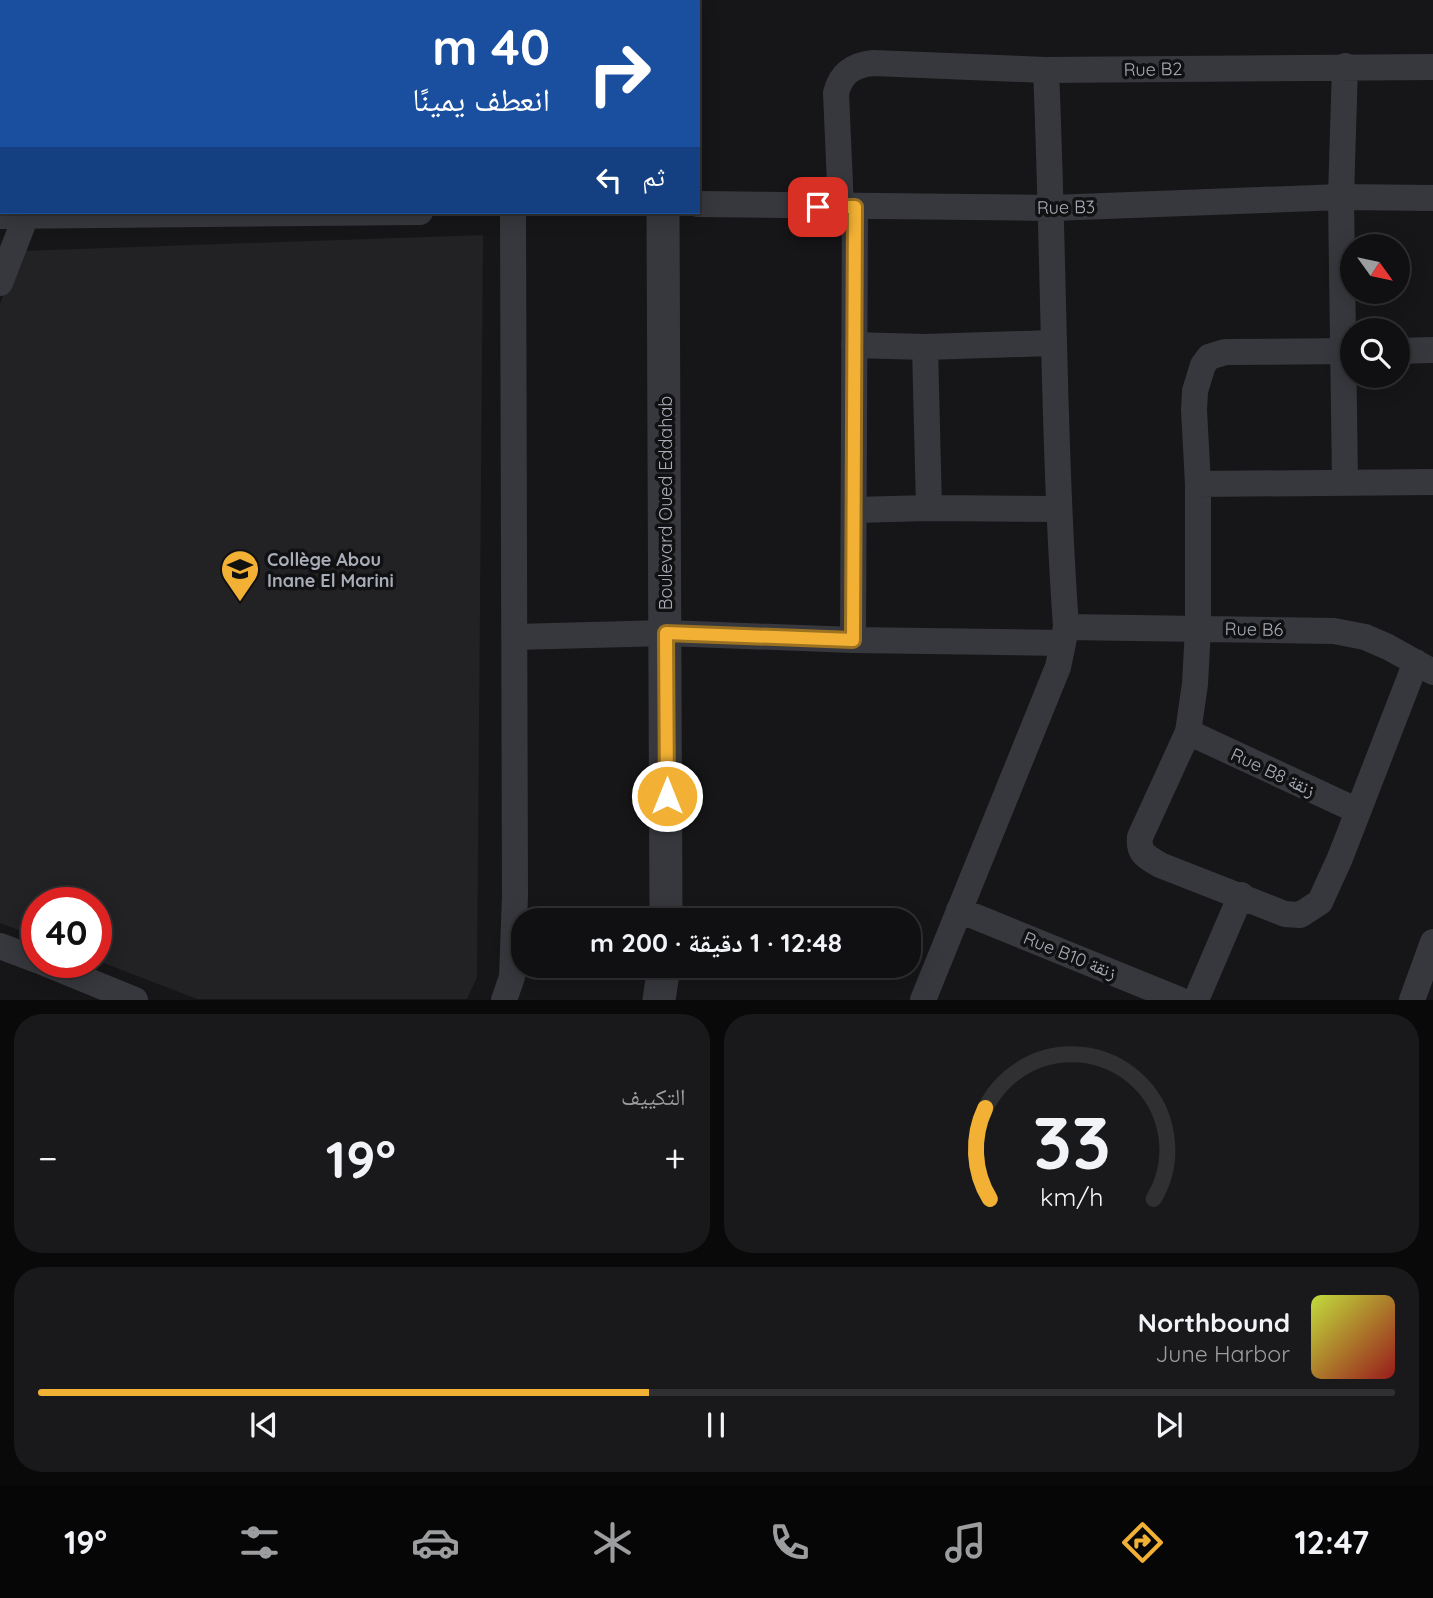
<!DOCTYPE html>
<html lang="ar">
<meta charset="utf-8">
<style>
body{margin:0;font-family:Quicksand,"Noto Naskh Arabic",sans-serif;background:#19191b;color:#f1f3f6;direction:rtl;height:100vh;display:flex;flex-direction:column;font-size:26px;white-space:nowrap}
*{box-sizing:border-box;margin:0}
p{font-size:23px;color:#9c9d9f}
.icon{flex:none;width:38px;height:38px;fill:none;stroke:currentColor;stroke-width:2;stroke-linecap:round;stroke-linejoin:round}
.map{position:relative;height:1000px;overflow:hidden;direction:ltr}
.panel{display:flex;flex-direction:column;gap:14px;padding:14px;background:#09090a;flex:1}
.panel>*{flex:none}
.hud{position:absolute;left:0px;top:0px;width:700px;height:214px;box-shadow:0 4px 18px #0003,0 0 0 2px #303032;direction:rtl;background:#1a4fa0;color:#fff;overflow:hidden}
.needle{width:46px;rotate:123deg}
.tools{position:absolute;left:1340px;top:234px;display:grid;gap:14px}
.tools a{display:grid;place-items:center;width:70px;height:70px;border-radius:50%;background:#101012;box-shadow:0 4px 18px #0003,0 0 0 2px #303032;font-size:35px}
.speed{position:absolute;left:21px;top:887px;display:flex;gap:14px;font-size:35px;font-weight:700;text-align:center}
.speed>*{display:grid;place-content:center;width:91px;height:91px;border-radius:50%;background:#101012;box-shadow:0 4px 18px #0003,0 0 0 2px #303032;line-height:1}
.speed .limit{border:10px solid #d22;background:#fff;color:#111}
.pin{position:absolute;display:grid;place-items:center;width:60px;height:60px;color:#fff;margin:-30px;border-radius:14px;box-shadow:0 4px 10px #0006}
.me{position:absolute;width:77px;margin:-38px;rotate:0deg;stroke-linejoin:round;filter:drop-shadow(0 0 5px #0008)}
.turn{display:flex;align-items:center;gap:24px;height:147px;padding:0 35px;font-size:32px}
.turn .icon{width:91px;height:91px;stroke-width:2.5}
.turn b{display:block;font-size:49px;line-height:60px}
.then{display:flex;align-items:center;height:66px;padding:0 35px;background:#0003;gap:14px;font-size:26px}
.big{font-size:52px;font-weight:800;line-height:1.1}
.panel .widget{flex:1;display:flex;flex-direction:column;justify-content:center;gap:10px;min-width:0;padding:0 24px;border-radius:28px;background:#19191b}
.panel .dial{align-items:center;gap:0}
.dial svg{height:182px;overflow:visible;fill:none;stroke:#303032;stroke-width:7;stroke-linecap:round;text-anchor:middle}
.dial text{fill:#f1f3f6;stroke:none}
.song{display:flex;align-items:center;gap:21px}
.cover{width:84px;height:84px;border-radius:10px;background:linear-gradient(135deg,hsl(70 70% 55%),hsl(0 70% 35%))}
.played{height:7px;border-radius:4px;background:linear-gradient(90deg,#f2b134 45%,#303032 45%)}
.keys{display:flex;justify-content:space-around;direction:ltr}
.heat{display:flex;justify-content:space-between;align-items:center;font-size:38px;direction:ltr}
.panel .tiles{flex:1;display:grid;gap:14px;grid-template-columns:1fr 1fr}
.widget:last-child{grid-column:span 2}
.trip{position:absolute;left:511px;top:908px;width:410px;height:70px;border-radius:28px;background:#101012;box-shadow:0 4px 18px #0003,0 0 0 2px #303032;font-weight:800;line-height:70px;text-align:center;direction:rtl}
.dock{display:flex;height:112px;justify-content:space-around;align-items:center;background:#060607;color:#9c9d9f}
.dock .icon{width:49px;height:49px}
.dock .on{color:#f2b134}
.dock b{font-size:32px;color:#f1f3f6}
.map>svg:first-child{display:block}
.built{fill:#222225}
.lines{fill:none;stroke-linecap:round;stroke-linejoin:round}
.minor{stroke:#37383d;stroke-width:26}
.tertiary{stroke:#37383d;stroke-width:33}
.route-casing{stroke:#9d7322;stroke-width:18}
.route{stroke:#f2b134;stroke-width:12}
.labels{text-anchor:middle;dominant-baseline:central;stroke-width:7;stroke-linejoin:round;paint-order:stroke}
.street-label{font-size:18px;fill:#a8adb8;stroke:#111113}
.poi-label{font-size:18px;font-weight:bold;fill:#a8adb8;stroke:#111113;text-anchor:start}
</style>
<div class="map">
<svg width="1433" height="1000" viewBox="0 0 1433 1000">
<rect width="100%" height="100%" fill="#161618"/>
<path class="built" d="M483 235 477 977 467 999H197L96 960V903H37V937L0 923V304L21 251Z"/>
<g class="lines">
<path class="minor" d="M52 0V2
M512 0V2
M0 2H2
M108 2 220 0
M1345 66 1341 197 1345 482
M698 204 1052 208 1341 197 1433 198
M841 207 836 93C841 73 853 65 873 63L1046 70 1433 67
M0 216 420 212
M0 283 26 216
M854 345 925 347 1052 343
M925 347 929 508
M1353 351 1225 352 1209 357 1203 365 1195 391 1194 410 1198 484V628L1195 684 1188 732 1140 837C1138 854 1147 857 1160 865L1285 914 1300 915 1320 902 1340 858 1416 662
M1398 351 1433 350
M1198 484 1433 482
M854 510 929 508 1058 509
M1066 627 1334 631 1365 637 1388 647 1433 672
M515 637 666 633 853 640 1063 643 1066 627C1053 442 1054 256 1046 70
M853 640 855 207
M1188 732 1358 811
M959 910 1180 1000
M0 946 37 960
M42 962 135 1000
M504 1000 512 977 515 896 513 212
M923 1000 1058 667 1063 643
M1196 1000 1241 895
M1412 1000 1433 942"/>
<path class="tertiary" d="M669 2V0
M663 212 666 920
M659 1000 664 966"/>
</g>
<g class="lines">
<defs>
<path id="route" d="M667 796 666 633 853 640 855 207H818"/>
</defs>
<use href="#route" class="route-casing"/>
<use href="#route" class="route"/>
</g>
<defs>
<symbol id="school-pin" viewBox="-11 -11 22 30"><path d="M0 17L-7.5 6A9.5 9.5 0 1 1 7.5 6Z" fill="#f2b134" stroke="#111113"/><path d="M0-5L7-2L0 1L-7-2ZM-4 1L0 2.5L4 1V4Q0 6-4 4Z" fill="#111"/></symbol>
</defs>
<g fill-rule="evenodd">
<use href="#school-pin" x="218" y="547" width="44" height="60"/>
</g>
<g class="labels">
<g class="street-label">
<text transform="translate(1153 69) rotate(-1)">Rue B2</text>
<text transform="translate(1066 207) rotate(-1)">Rue B3</text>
<text transform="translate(665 503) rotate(-90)">Boulevard Oued Eddahab</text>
<text transform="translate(1254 629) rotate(1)">Rue B6</text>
<text transform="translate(1273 772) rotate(25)">Rue B8 زنقة</text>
<text transform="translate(1070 955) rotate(22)">Rue B10 زنقة</text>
</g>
<g class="poi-label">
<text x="267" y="559">Collège Abou<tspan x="267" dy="21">Inane El Marini</tspan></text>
</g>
</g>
</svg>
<div class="tools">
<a><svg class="needle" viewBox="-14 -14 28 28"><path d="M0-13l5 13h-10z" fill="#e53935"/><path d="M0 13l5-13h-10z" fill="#9c9d9f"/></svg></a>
<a><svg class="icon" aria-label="search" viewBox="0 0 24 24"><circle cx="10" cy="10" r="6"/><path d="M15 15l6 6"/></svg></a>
</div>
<div class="speed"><div class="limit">40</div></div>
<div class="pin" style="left:818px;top:207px;background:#d93025"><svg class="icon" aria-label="arrive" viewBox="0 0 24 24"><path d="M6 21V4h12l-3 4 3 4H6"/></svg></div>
<svg class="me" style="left:667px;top:796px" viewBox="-20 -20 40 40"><circle r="17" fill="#f2b134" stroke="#fff" stroke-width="3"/><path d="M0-11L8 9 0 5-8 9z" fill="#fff"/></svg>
<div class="trip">12:48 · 1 دقيقة · 200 m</div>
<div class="hud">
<div class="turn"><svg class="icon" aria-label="right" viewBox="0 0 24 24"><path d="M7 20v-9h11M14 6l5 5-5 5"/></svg><div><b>40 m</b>انعطف يمينًا</div></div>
<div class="then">ثم<svg class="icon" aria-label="left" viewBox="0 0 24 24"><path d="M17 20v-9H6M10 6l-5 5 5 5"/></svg></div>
</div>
</div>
<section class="panel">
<div class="tiles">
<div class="widget dial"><svg viewBox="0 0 100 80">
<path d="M14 69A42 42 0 1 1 86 69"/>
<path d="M14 69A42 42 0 0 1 12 29" stroke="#f2b134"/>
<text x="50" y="56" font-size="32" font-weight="700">33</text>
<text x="50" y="72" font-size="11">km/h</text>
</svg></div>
<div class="widget"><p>التكييف</p>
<div class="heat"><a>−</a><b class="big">19°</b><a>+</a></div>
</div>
<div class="widget">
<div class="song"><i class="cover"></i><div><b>Northbound</b><p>June Harbor</p></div></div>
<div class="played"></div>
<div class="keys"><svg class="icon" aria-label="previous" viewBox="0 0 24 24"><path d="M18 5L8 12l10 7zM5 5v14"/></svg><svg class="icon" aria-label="pause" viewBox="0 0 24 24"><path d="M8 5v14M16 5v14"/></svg><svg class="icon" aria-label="next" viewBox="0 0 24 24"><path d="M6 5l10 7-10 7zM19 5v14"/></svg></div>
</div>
</div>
</section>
<nav class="dock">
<b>12:47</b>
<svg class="icon on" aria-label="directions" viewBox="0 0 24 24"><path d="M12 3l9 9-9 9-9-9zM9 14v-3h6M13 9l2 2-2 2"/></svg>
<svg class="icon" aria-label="music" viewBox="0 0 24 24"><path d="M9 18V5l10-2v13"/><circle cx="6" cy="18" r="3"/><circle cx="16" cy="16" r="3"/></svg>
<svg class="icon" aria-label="phone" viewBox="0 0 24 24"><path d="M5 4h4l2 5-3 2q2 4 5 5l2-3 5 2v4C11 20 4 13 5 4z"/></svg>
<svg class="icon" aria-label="climate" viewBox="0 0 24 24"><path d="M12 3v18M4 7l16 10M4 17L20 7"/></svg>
<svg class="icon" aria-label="car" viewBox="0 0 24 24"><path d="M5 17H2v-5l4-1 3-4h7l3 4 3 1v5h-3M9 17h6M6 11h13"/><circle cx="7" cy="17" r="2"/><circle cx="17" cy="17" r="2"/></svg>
<svg class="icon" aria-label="filters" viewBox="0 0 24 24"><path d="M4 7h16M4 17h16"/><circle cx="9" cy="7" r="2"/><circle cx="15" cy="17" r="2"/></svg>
<b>19°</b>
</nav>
